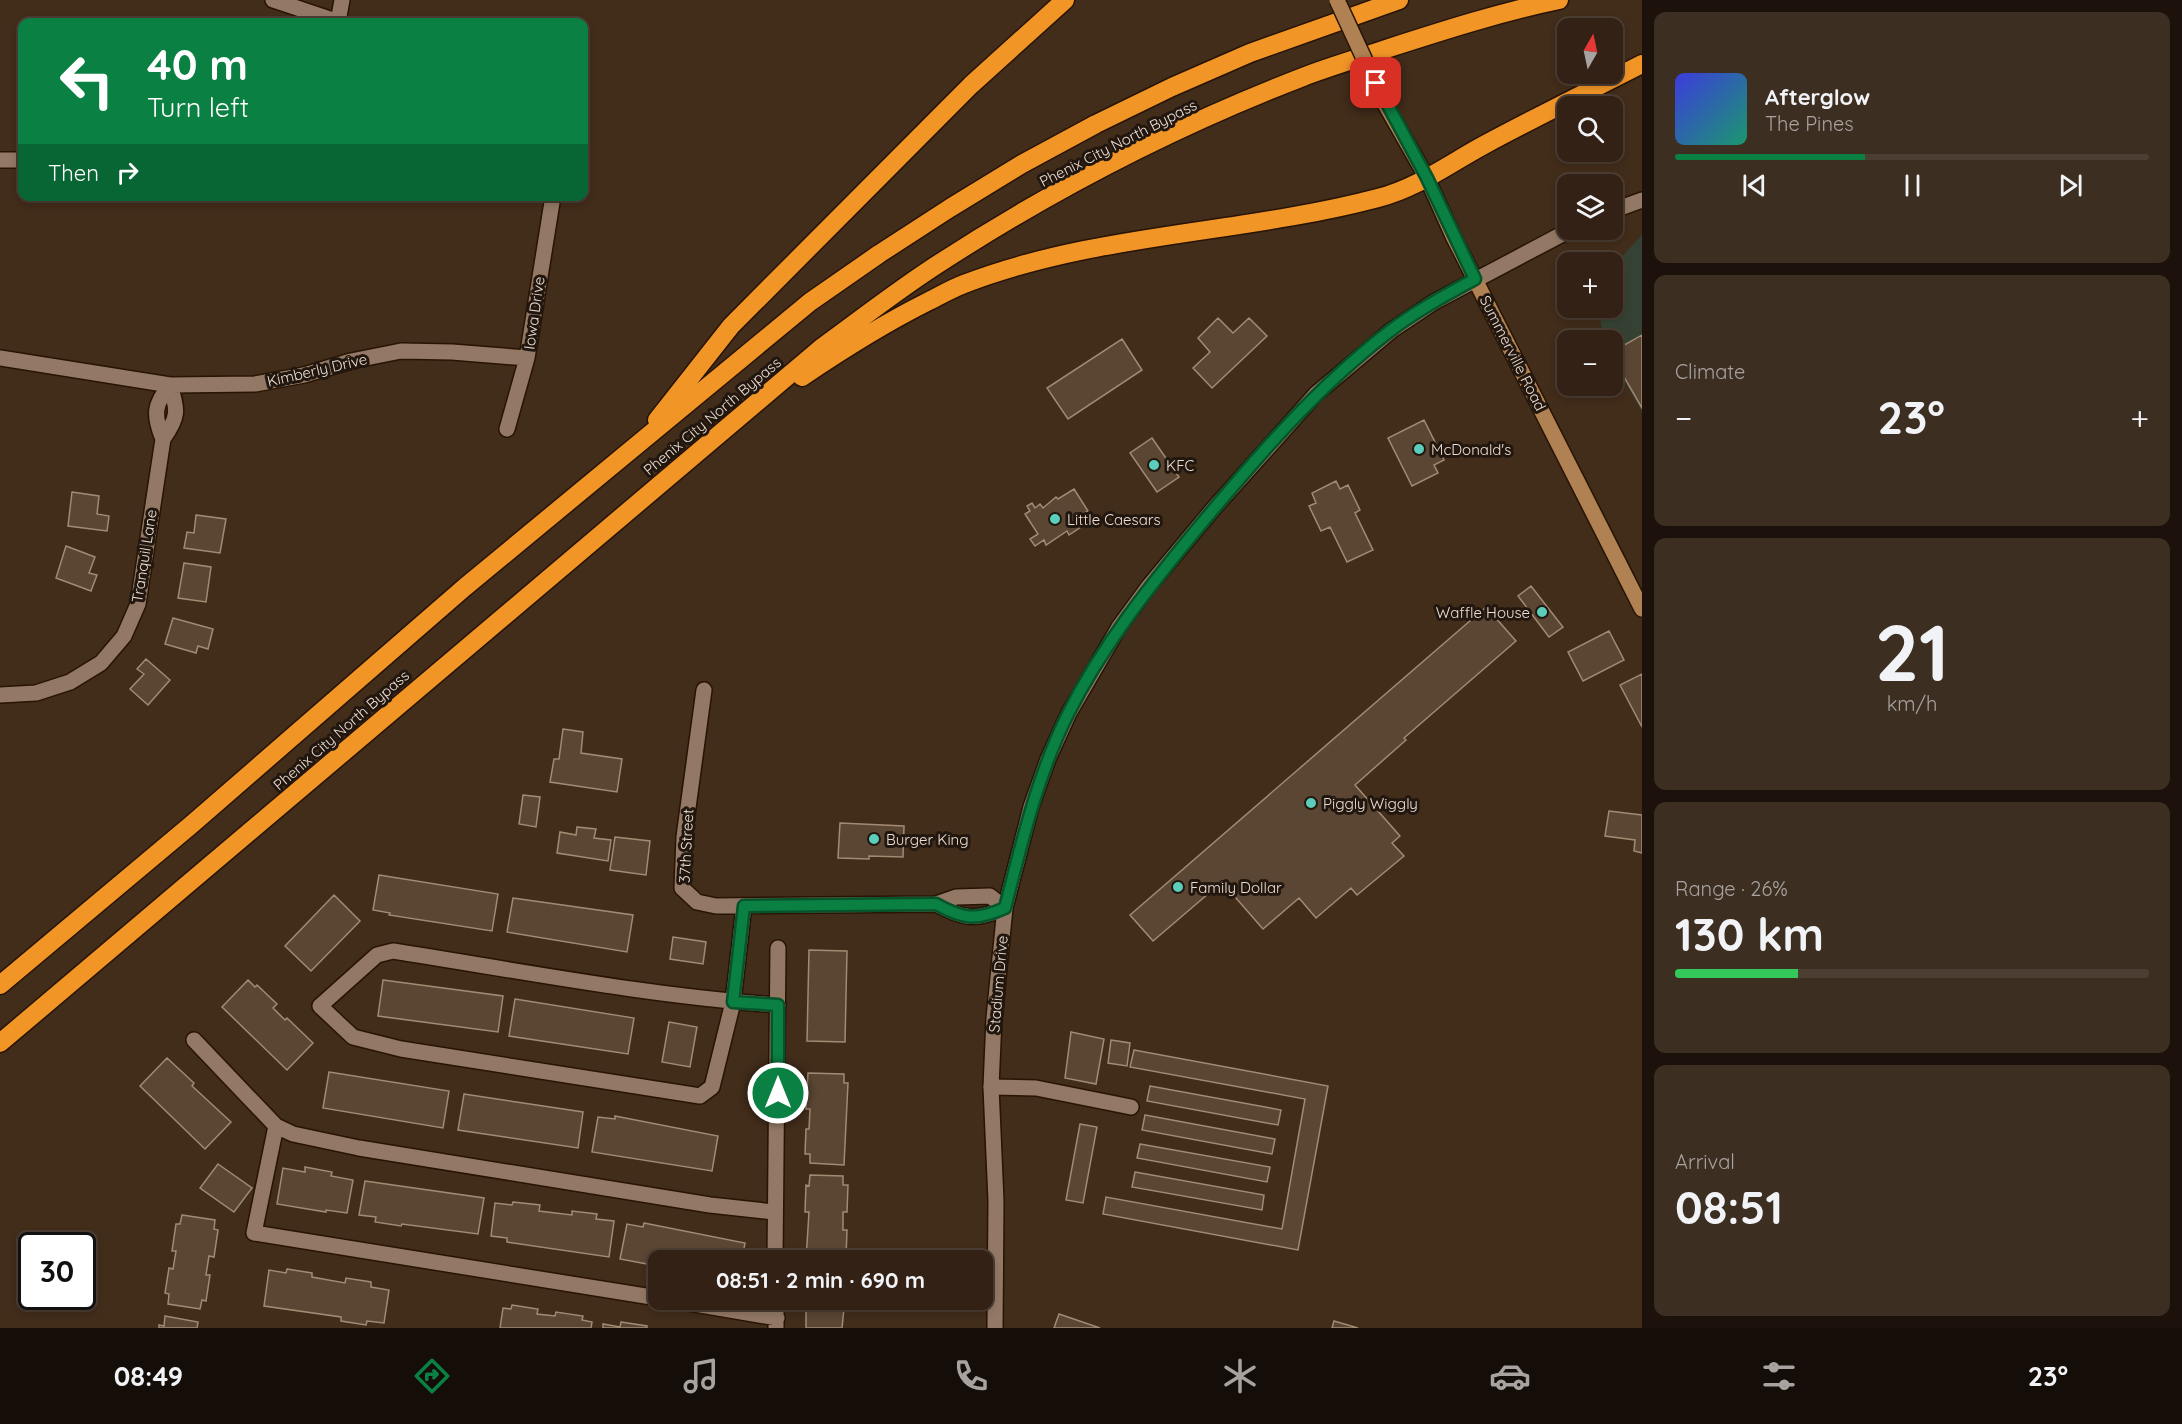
<!DOCTYPE html>
<meta charset="utf-8">
<style>
body{margin:0;font-family:Quicksand,sans-serif;background:#3d2e22;color:#f1f3f6;height:100vh;display:flex;flex-direction:column;font-size:22px;white-space:nowrap}
*{box-sizing:border-box;margin:0}
p{font-size:20px;color:#a8a3a0}
.icon{flex:none;width:33px;height:33px;fill:none;stroke:currentColor;stroke-width:2;stroke-linecap:round;stroke-linejoin:round}
.map{position:relative;flex:1;overflow:hidden}
.side{display:flex;flex-direction:column;gap:12px;padding:12px;background:#1c120b;width:540px}
.side>*{flex:none}
.hud{position:absolute;left:18px;top:18px;width:570px;height:183px;border-radius:12px;box-shadow:0 3px 9px #0003,0 0 0 2px #4d3e34;background:#0b8043;color:#fff;overflow:hidden}
.needle{width:39px;rotate:9deg}
.buttons{position:absolute;left:1557px;top:18px;display:grid;gap:12px}
.buttons a{display:grid;place-items:center;width:66px;height:66px;border-radius:12px;background:#322114;box-shadow:0 3px 9px #0003,0 0 0 2px #4d3e34;font-size:30px}
.speed{position:absolute;left:18px;top:1232px;display:flex;gap:12px;font-size:30px;font-weight:700;text-align:center}
.speed>*{display:grid;place-content:center;width:78px;height:78px;border-radius:50%;background:#322114;box-shadow:0 3px 9px #0003,0 0 0 2px #4d3e34;line-height:1}
.speed .limit{border:3px solid #111;border-radius:9px;background:#fff;color:#111}
.pin{position:absolute;display:grid;place-items:center;width:51px;height:51px;color:#fff;margin:-26px;border-radius:12px;box-shadow:0 3px 9px #0006}
.me{position:absolute;width:66px;margin:-33px;rotate:0deg;stroke-linejoin:round;filter:drop-shadow(0 0 4px #0008)}
.turn{display:flex;align-items:center;gap:21px;height:126px;padding:0 30px;font-size:27px}
.turn .icon{width:78px;height:78px;stroke-width:2.5}
.turn b{display:block;font-size:42px;line-height:51px}
.then{display:flex;align-items:center;height:57px;padding:0 30px;background:#0003;gap:12px;font-size:22px}
.big{font-size:45px;font-weight:700;line-height:1.1}
.side .card{flex:1;display:flex;flex-direction:column;justify-content:center;gap:9px;min-width:0;padding:0 21px;border-radius:12px;background:#3d2e22}
.side .dial{align-items:center;gap:0}
.dial b{font-size:78px;line-height:1}
.song{display:flex;align-items:center;gap:18px}
.cover{width:72px;height:72px;border-radius:9px;background:linear-gradient(135deg,hsl(240 70% 55%),hsl(160 70% 35%))}
.played{height:6px;border-radius:3px;background:linear-gradient(90deg,#0b8043 40%,#4d3e34 40%)}
.keys{display:flex;justify-content:space-around;direction:ltr}
.heat{display:flex;justify-content:space-between;align-items:center;font-size:33px;direction:ltr}
.charge{height:9px;border-radius:4px;background:linear-gradient(90deg,#34c759 26%,#4d3e34 0)}
.trip{position:absolute;left:648px;top:1250px;width:345px;height:60px;border-radius:12px;background:#322114;box-shadow:0 3px 9px #0003,0 0 0 2px #4d3e34;font-weight:700;line-height:60px;text-align:center}
.tab-bar{display:flex;height:96px;justify-content:space-around;align-items:center;background:#140d08;color:#a8a3a0}
.tab-bar .icon{width:42px;height:42px}
.tab-bar .selected{color:#0b8043}
.tab-bar b{font-size:27px;color:#f1f3f6}
main{display:flex;flex:1;min-height:0}
.map>svg:first-child{display:block}
.green{fill:#354233}
.building{fill:#5b4633;stroke:#a38a73;stroke-width:1.5}
.lines{fill:none;stroke-linecap:round;stroke-linejoin:round}
.minor-casing{stroke:#281403;stroke-width:18}
.tertiary-casing{stroke:#281403;stroke-width:18}
.secondary-casing{stroke:#281403;stroke-width:18}
.motorway-casing{stroke:#281403;stroke-width:21}
.minor{stroke:#937965;stroke-width:15}
.tertiary{stroke:#937965;stroke-width:15}
.secondary{stroke:#b08152;stroke-width:15}
.motorway{stroke:#f29527;stroke-width:18}
.secondary-bridge-casing{stroke:#281403;stroke-width:18;stroke-linecap:butt}
.secondary-bridge{stroke:#b08152;stroke-width:15}
.route-casing{stroke:#07532c;stroke-width:15}
.route{stroke:#0b8043;stroke-width:10}
.poi-dot{fill:#5bcebb;stroke:#21170f;stroke-width:2}
.labels{text-anchor:middle;dominant-baseline:central;stroke-width:6;stroke-linejoin:round;paint-order:stroke}
.street-label{font-size:15px;fill:#edded3;stroke:#21170f}
.poi-label{font-size:15px;fill:#edded3;stroke:#21170f;text-anchor:start}
</style>
<main>
<div class="map">
<svg width="1642" height="1328" viewBox="0 0 1642 1328">
<rect width="100%" height="100%" fill="#422c1a"/>
<path class="green" d="M1642 235V412L1613 361 1612 340H1604L1598 308H1612L1613 266Z"/>
<path class="building" d="M1218 318 1233 333 1249 318 1267 336 1212 388 1193 368 1210 352 1198 338Z
M1642 335V408L1612 356V352Z
M1122 339 1142 370 1068 419 1047 388Z
M1424 420 1444 460 1434 465 1438 473 1412 486 1388 438Z
M1152 438 1179 477 1157 492 1130 453Z
M1336 481 1340 489 1348 485 1360 510 1355 513 1373 550 1347 562 1330 527 1321 531 1309 506 1316 503 1312 493Z
M1074 489 1088 511 1079 516 1083 522 1079 524 1081 527 1069 535 1067 531 1046 545 1044 540 1035 546 1030 539 1038 534 1025 514 1030 511 1027 506 1032 503 1035 508 1040 504 1043 508 1056 497 1058 499Z
M72 492 99 496 97 514 109 516 107 531 68 526Z
M196 515 226 519 220 553 184 548 187 532 194 533Z
M66 546 95 557 89 573 97 575 91 591 56 578Z
M184 563 211 567 206 602 178 598Z
M1531 586 1563 627 1549 637 1518 596Z
M1486 607 1516 641 1404 738 1406 740 1355 785 1400 836 1392 843 1404 856 1357 895 1351 888 1316 918 1299 898 1263 929 1222 882 1153 941 1130 915Z
M173 618 213 629 208 649 198 646 196 653 165 644Z
M1609 631 1624 660 1583 681 1568 652Z
M146 659 170 680 148 705 130 689 144 674 137 669Z
M1642 674V727L1620 685Z
M563 729 583 732 581 753 622 759 617 792 550 782 554 759H559Z
M523 795 540 797 536 827 519 824Z
M1609 811 1642 815V853L1634 851 1635 840 1605 836Z
M840 823 904 826 903 857 869 856V859L838 858Z
M577 827 596 829 594 838 611 840 608 861 557 853 560 832 576 835Z
M615 837 650 841 646 875 610 870Z
M379 875 498 894 492 931 389 915 390 913 373 910Z
M334 895 360 921 311 971 285 946Z
M513 898 633 915 627 952 507 932Z
M673 937 706 942 703 964 670 959Z
M809 950 847 951 845 1042 807 1041Z
M248 980 255 987 257 985 277 1004 273 1008 285 1020 287 1018 313 1043 287 1070 222 1007Z
M383 980 503 996 498 1032 378 1016Z
M515 999 634 1018 628 1054 509 1036Z
M669 1022 697 1027 690 1067 662 1062Z
M1071 1032 1104 1039 1096 1084 1065 1078Z
M1111 1040 1130 1043 1127 1066 1108 1063Z
M1134 1050 1328 1086 1298 1250 1103 1214 1106 1197 1282 1229 1305 1099 1130 1067Z
M167 1058 194 1083 192 1086 231 1122 205 1149 140 1086Z
M329 1072 449 1091 443 1128 323 1108Z
M808 1073 844 1074V1083H848L844 1165 810 1163V1154H805L806 1129H809L810 1109H806Z
M1150 1086 1281 1110 1278 1125 1147 1101Z
M464 1094 583 1112 578 1148 458 1130Z
M1145 1115 1275 1139 1272 1154 1142 1130Z
M615 1116 718 1136 712 1171 592 1152 598 1117 615 1119Z
M1080 1124 1097 1127 1083 1203 1066 1200Z
M1140 1144 1270 1167 1267 1182 1137 1158Z
M218 1164 252 1188 234 1212 200 1188Z
M305 1167 332 1172 331 1176 353 1180 347 1213 326 1210V1212L277 1204 283 1168 305 1172Z
M1135 1172 1264 1195 1262 1210 1132 1187Z
M810 1175 843 1176V1185H848L847 1212H843V1230H847L846 1257H843V1260H806L809 1212H805L806 1185 809 1186Z
M365 1181 484 1198 478 1234 402 1224 401 1226 375 1222 376 1217 359 1215Z
M513 1202 540 1205 539 1211 572 1215V1211L597 1214 596 1219 614 1221 609 1257 507 1242V1238L491 1236 495 1203 512 1205Z
M182 1215 215 1220 214 1229 218 1230 214 1257 209 1256 206 1275H210L206 1301 202 1300 200 1309 168 1304 169 1294 165 1293 169 1268 173 1269 176 1251H172L176 1224H180Z
M644 1223 745 1243 742 1260H658V1266L620 1259 627 1224 643 1227Z
M287 1269 312 1273V1277L345 1283 346 1278 371 1282V1287L389 1290 384 1323 367 1321 366 1325 341 1321V1317L264 1306 269 1270 286 1273Z
M806 1299H845L842 1328H806Z
M512 1305 538 1309 537 1314 555 1316 556 1312 583 1316 582 1320 592 1322 591 1328H500L503 1308 511 1309Z
M1059 1314 1100 1328H1054Z
M165 1316 198 1322 197 1328H159V1325L164 1326Z
M1334 1321 1358 1328H1332Z
M621 1322 647 1326V1328H603V1324L620 1327Z"/>
<g class="lines">
<defs>
<path id="minor" d="M273 0 339 22
M338 22 342 0
M0 160H22
M0 358 170 385 255 384 304 375 351 361 401 351 452 352 527 358
M507 429 527 358 553 196
M163 439C153 415 154 404 170 385
M704 690 684 837 682 888 697 902 716 906 936 904 956 897 990 896 1005 908C976 921 963 919 936 904
M0 695 36 693 70 682 101 663 124 636 138 604 163 439C179 417 178 410 170 385
M744 906 733 1002 712 1087 700 1096 401 1049 353 1037 320 1006 377 955 393 951C521 971 649 996 778 1005
M194 1040 276 1126 293 1134 359 1148 710 1205 774 1212
M991 1087 1036 1088 1131 1107
M276 1126 254 1233 658 1298
M775 1260 778 948
M665 1299 777 1318
M776 1328V1299"/>
<path id="tertiary" d="M1612 211 1642 200
M995 1328 996 1201 991 1087 994 1018 1005 908 1031 807 1048 759 1069 713 1119 627 1149 586 1214 508 1316 394 1392 330 1434 302 1570 230"/>
<path id="secondary" d="M1385 104 1427 178 1453 236 1642 609"/>
<path id="motorway" d="M802 377C842 350 883 324 927 302 939 296 951 289 964 284 1096 233 1242 234 1378 198 1417 188 1449 164 1484 145 1536 117 1589 91 1642 64
M657 420 731 326 971 85 1065 0
M0 985 191 825 465 587 810 302 879 254 950 208 1022 164 1096 124 1172 87 1250 53 1399 0
M0 1043 821 348C858 321 894 293 932 268 1048 192 1173 127 1303 77 1331 66 1360 58 1389 48 1445 30 1501 12 1559 0"/>
</defs>
<use href="#minor" class="minor-casing"/>
<use href="#tertiary" class="tertiary-casing"/>
<use href="#secondary" class="secondary-casing"/>
<use href="#motorway" class="motorway-casing"/>
<use href="#minor" class="minor"/>
<use href="#tertiary" class="tertiary"/>
<use href="#secondary" class="secondary"/>
<use href="#motorway" class="motorway"/>
<defs>
<path id="secondary-bridge" d="M1337 0 1385 104"/>
</defs>
<use href="#secondary-bridge" class="secondary-bridge-casing"/>
<use href="#secondary-bridge" class="secondary-bridge"/>
</g>
<g class="lines">
<defs>
<path id="route" d="M778 1093V1005L733 1002 744 906 936 904C963 919 976 921 1005 908 1022 842 1037 776 1068 714 1102 646 1149 587 1197 529 1256 458 1317 387 1390 331 1416 311 1446 295 1475 279L1427 178 1376 83"/>
</defs>
<use href="#route" class="route-casing"/>
<use href="#route" class="route"/>
</g>
<g class="poi-dot">
<circle cx="1419" cy="449" r="6"/>
<circle cx="1154" cy="465" r="6"/>
<circle cx="1055" cy="519" r="6"/>
<circle cx="1542" cy="612" r="6"/>
<circle cx="1311" cy="803" r="6"/>
<circle cx="874" cy="839" r="6"/>
<circle cx="1178" cy="887" r="6"/>
</g>
<g class="labels">
<g class="street-label">
<text transform="translate(1118 143) rotate(-27)">Phenix City North Bypass</text>
<text transform="translate(534 313) rotate(-82)">Iowa Drive</text>
<text transform="translate(1513 353) rotate(63)">Summerville Road</text>
<text transform="translate(317 370) rotate(-13)">Kimberly Drive</text>
<text transform="translate(712 416) rotate(-40)">Phenix City North Bypass</text>
<text transform="translate(144 556) rotate(-81)">Tranquil Lane</text>
<text transform="translate(341 730) rotate(-41)">Phenix City North Bypass</text>
<text transform="translate(686 846) rotate(-87)">37th Street</text>
<text transform="translate(998 984) rotate(-85)">Stadium Drive</text>
</g>
<g class="poi-label">
<text x="1431" y="449">McDonald's</text>
<text x="1166" y="465">KFC</text>
<text x="1067" y="519">Little Caesars</text>
<text x="1530" y="612" text-anchor="end">Waffle House</text>
<text x="1323" y="803">Piggly Wiggly</text>
<text x="886" y="839">Burger King</text>
<text x="1190" y="887">Family Dollar</text>
</g>
</g>
</svg>
<div class="buttons">
<a><svg class="needle" viewBox="-14 -14 28 28"><path d="M0-13l5 13h-10z" fill="#e53935"/><path d="M0 13l5-13h-10z" fill="#a8a3a0"/></svg></a>
<a><svg class="icon" aria-label="search" viewBox="0 0 24 24"><circle cx="10" cy="10" r="6"/><path d="M15 15l6 6"/></svg></a>
<a><svg class="icon" aria-label="layers" viewBox="0 0 24 24"><path d="M12 4l9 5-9 5-9-5zM3 14l9 5 9-5"/></svg></a>
<a>+</a>
<a>−</a>
</div>
<div class="speed"><div class="limit">30</div></div>
<div class="pin" style="left:1376px;top:83px;background:#d93025"><svg class="icon" aria-label="arrive" viewBox="0 0 24 24"><path d="M6 21V4h12l-3 4 3 4H6"/></svg></div>
<svg class="me" style="left:778px;top:1093px" viewBox="-20 -20 40 40"><circle r="17" fill="#0b8043" stroke="#fff" stroke-width="3"/><path d="M0-11L8 9 0 5-8 9z" fill="#fff"/></svg>
<div class="trip">08:51 · 2 min · 690 m</div>
<div class="hud">
<div class="turn"><svg class="icon" aria-label="left" viewBox="0 0 24 24"><path d="M17 20v-9H6M10 6l-5 5 5 5"/></svg><div><b>40 m</b>Turn left</div></div>
<div class="then">Then<svg class="icon" aria-label="right" viewBox="0 0 24 24"><path d="M7 20v-9h11M14 6l5 5-5 5"/></svg></div>
</div>
</div>
<section class="side">
<div class="card">
<div class="song"><i class="cover"></i><div><b>Afterglow</b><p>The Pines</p></div></div>
<div class="played"></div>
<div class="keys"><svg class="icon" aria-label="previous" viewBox="0 0 24 24"><path d="M18 5L8 12l10 7zM5 5v14"/></svg><svg class="icon" aria-label="pause" viewBox="0 0 24 24"><path d="M8 5v14M16 5v14"/></svg><svg class="icon" aria-label="next" viewBox="0 0 24 24"><path d="M6 5l10 7-10 7zM19 5v14"/></svg></div>
</div>
<div class="card"><p>Climate</p>
<div class="heat"><a>−</a><b class="big">23°</b><a>+</a></div>
</div>
<div class="card dial"><b>21</b><p>km/h</p></div>
<div class="card"><p>Range · 26%</p><b class="big">130 km</b><div class="charge"></div></div>
<div class="card"><p>Arrival</p><b class="big">08:51</b></div>
</section>
</main>
<nav class="tab-bar">
<b>08:49</b>
<svg class="icon selected" aria-label="directions" viewBox="0 0 24 24"><path d="M12 3l9 9-9 9-9-9zM9 14v-3h6M13 9l2 2-2 2"/></svg>
<svg class="icon" aria-label="music" viewBox="0 0 24 24"><path d="M9 18V5l10-2v13"/><circle cx="6" cy="18" r="3"/><circle cx="16" cy="16" r="3"/></svg>
<svg class="icon" aria-label="phone" viewBox="0 0 24 24"><path d="M5 4h4l2 5-3 2q2 4 5 5l2-3 5 2v4C11 20 4 13 5 4z"/></svg>
<svg class="icon" aria-label="climate" viewBox="0 0 24 24"><path d="M12 3v18M4 7l16 10M4 17L20 7"/></svg>
<svg class="icon" aria-label="car" viewBox="0 0 24 24"><path d="M5 17H2v-5l4-1 3-4h7l3 4 3 1v5h-3M9 17h6M6 11h13"/><circle cx="7" cy="17" r="2"/><circle cx="17" cy="17" r="2"/></svg>
<svg class="icon" aria-label="filters" viewBox="0 0 24 24"><path d="M4 7h16M4 17h16"/><circle cx="9" cy="7" r="2"/><circle cx="15" cy="17" r="2"/></svg>
<b>23°</b>
</nav>
